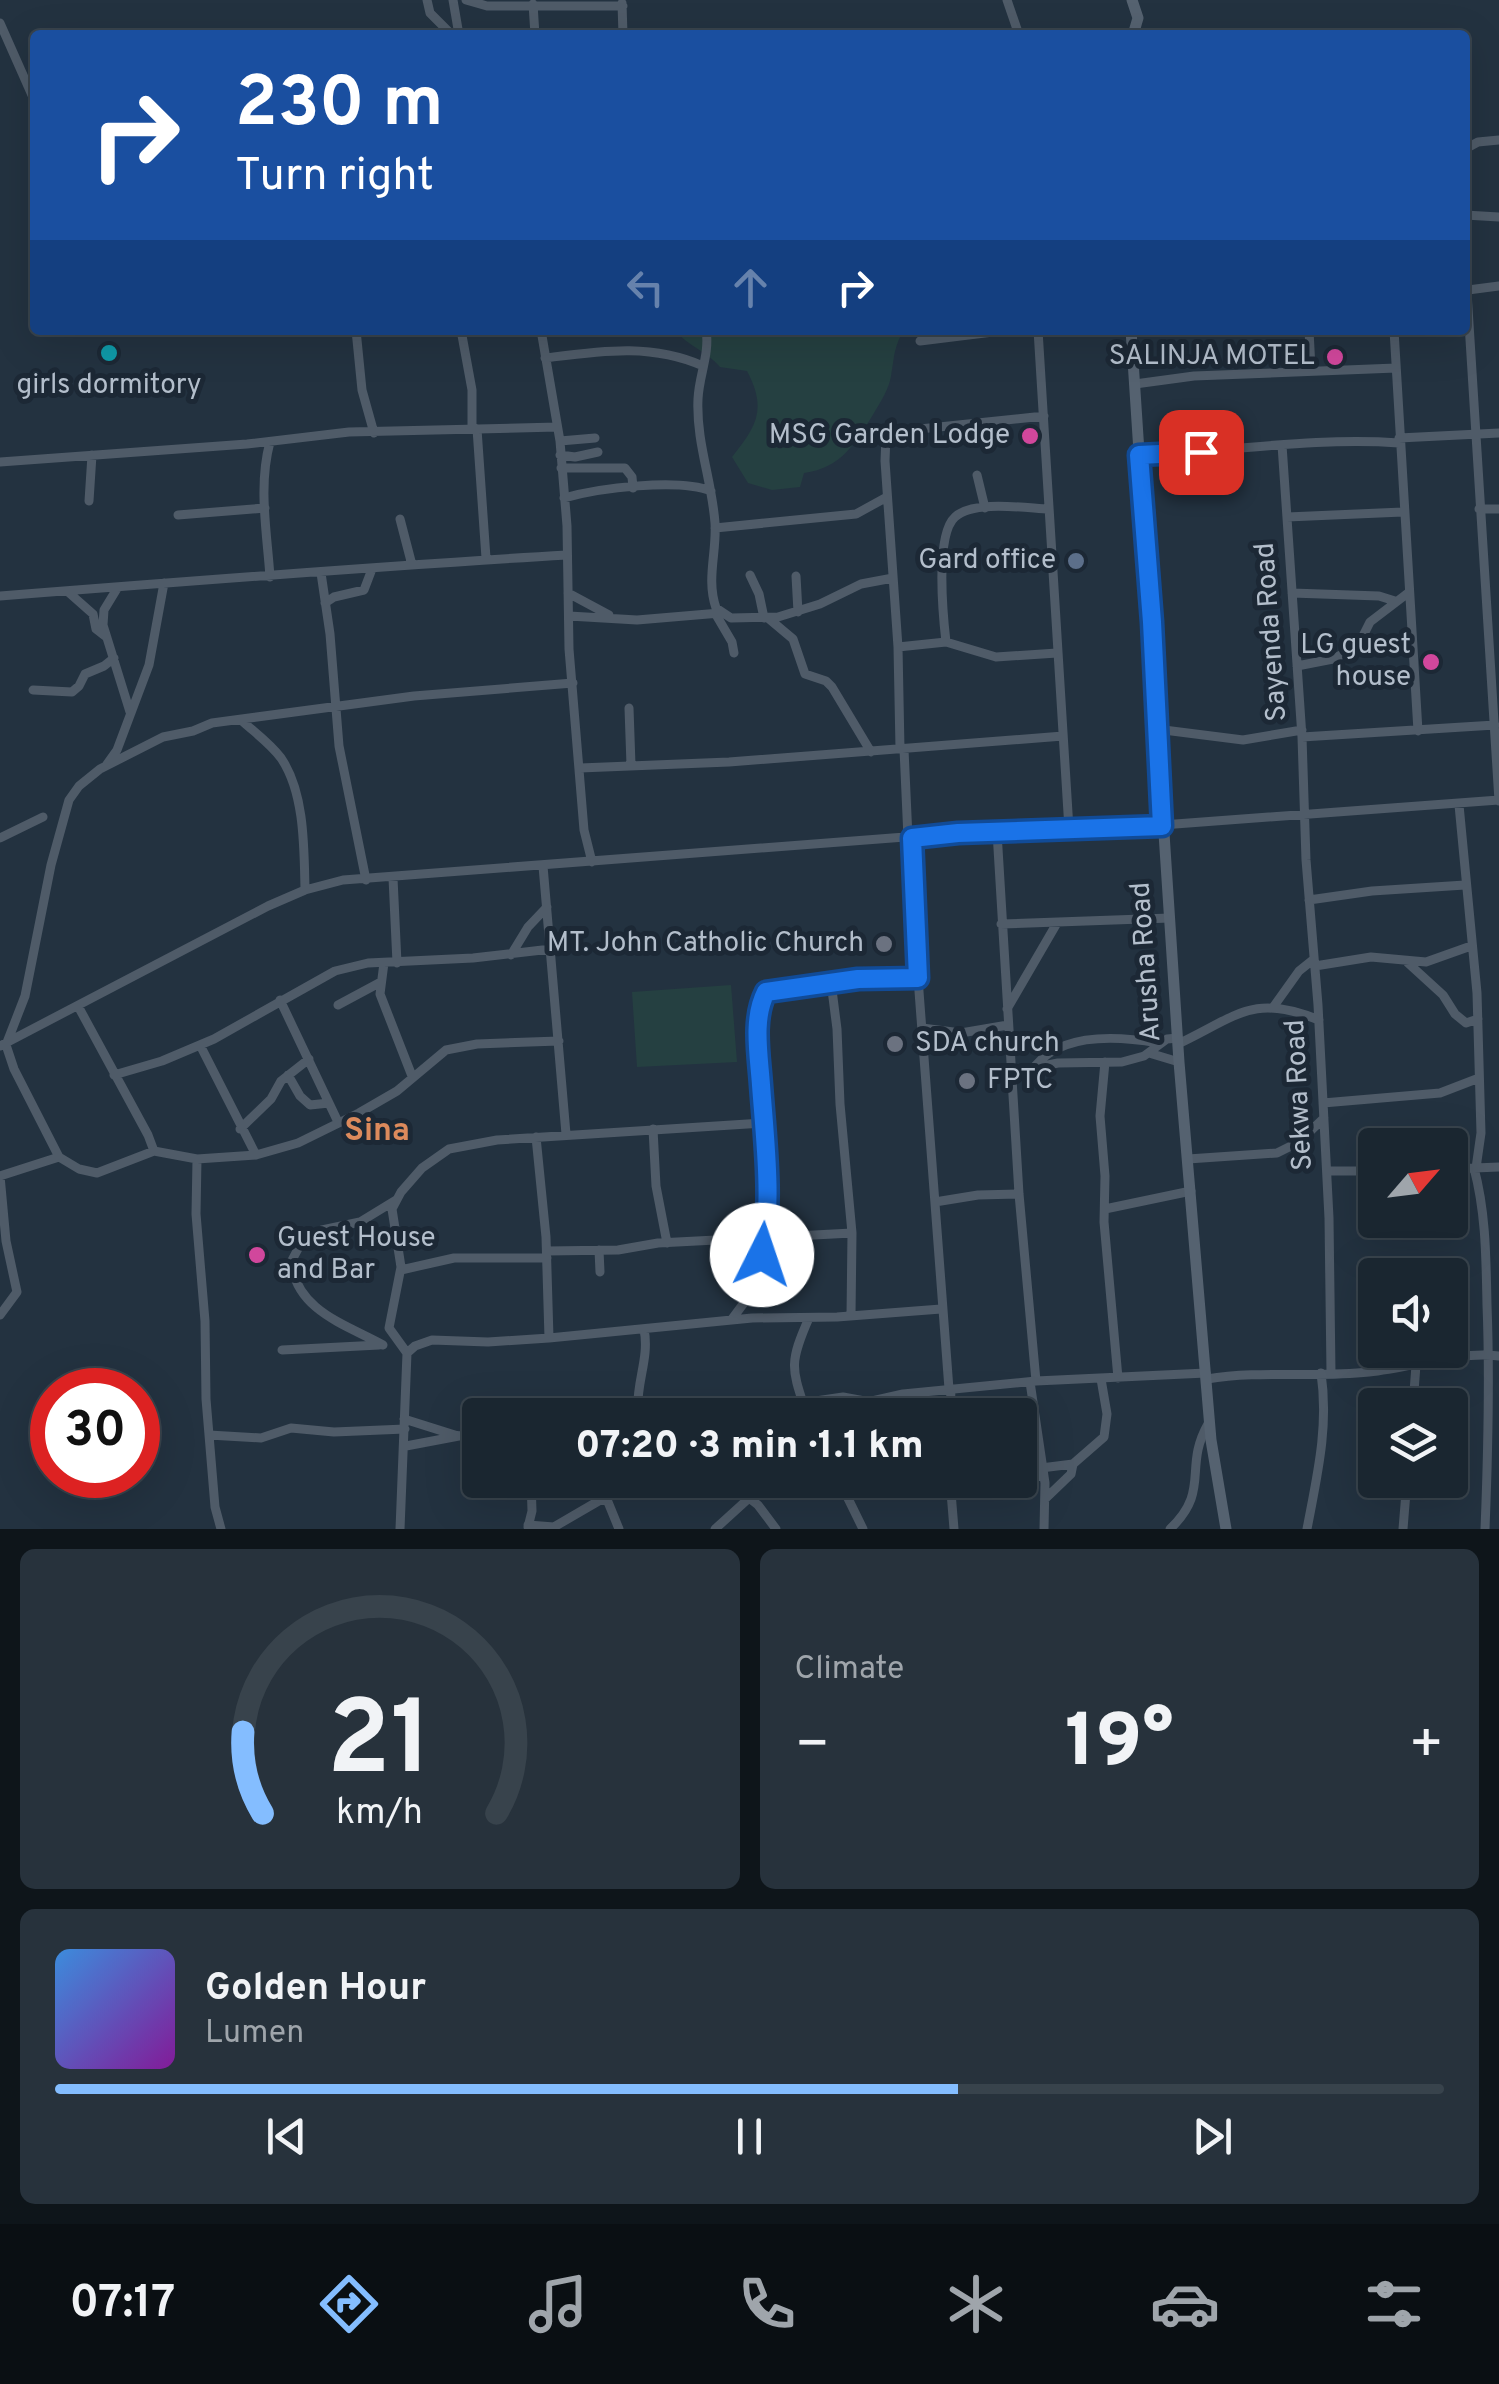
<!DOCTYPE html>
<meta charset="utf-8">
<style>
body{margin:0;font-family:Overpass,sans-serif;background:#27323c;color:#f1f3f6;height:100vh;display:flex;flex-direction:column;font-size:38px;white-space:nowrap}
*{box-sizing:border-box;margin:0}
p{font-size:32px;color:#9fa5ab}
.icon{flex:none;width:55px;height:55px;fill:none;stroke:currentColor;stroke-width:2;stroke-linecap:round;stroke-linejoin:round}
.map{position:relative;height:1529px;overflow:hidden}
.panel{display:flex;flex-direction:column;gap:20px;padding:20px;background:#0e151a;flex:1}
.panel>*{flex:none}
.guide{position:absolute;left:30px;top:30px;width:1440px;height:305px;border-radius:10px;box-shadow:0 10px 40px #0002,0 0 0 2px #38434c;background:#1a4fa0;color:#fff;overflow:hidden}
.needle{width:65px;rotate:62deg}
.tools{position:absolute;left:1358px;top:1128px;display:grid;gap:20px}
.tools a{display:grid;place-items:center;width:110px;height:110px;border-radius:10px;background:#1a2630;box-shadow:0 10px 40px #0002,0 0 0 2px #38434c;font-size:50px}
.speed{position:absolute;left:30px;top:1368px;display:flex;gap:20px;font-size:50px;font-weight:700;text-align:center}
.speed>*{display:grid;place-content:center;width:130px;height:130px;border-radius:50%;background:#1a2630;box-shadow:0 10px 40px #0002,0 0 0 2px #38434c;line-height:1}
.speed .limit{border:15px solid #d22;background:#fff;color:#111}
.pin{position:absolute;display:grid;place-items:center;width:85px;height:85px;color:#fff;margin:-42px;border-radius:20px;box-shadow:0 5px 15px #0006}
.me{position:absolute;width:110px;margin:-55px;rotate:4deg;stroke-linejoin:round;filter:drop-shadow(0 0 8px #0008)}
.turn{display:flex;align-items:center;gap:35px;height:210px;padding:0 40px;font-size:45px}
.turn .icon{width:130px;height:130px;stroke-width:2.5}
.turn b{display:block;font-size:70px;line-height:85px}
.lanes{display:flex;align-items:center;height:95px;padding:0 40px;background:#0003;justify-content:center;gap:50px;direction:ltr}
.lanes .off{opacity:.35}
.big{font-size:75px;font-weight:800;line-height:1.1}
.panel .card{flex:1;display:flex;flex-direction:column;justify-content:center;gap:15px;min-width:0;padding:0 35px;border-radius:15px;background:#27323c}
.panel .dial{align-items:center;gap:0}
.dial svg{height:260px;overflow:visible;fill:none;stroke:#38434c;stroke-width:7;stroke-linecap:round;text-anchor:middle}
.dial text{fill:#f1f3f6;stroke:none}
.song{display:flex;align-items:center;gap:30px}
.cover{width:120px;height:120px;border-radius:15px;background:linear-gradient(135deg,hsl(210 70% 55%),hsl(290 70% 35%))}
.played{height:10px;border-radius:5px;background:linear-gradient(90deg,#84bdff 65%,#38434c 65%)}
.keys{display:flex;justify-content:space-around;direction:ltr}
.heat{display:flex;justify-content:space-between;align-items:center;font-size:55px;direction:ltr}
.panel .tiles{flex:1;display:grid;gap:20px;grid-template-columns:1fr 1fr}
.card:last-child{grid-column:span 2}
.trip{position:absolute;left:462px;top:1398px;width:575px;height:100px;border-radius:10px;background:#1a2630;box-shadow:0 10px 40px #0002,0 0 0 2px #38434c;font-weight:800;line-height:100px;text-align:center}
.menu{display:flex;height:160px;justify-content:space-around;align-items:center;background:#0a0f13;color:#9fa5ab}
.menu .icon{width:70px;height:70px}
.menu .selected{color:#84bdff}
.menu b{font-size:45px;color:#f1f3f6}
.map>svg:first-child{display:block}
.green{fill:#254041}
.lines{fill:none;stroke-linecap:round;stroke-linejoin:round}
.minor{stroke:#4f5b68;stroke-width:9}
.major{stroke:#556270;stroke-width:11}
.route-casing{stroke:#114b97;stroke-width:25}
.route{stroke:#1a73e8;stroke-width:18}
.culture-dot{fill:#0f9aa8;stroke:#1c2835;stroke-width:4}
.hotel-dot{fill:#d1479c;stroke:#1c2835;stroke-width:4}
.service-dot{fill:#5c6f8a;stroke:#1c2835;stroke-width:4}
.worship-dot{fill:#6b7280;stroke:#1c2835;stroke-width:4}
.labels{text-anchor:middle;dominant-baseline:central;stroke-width:10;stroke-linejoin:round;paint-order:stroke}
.poi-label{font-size:28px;fill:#b3becb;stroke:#1c2835;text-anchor:end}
.street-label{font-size:28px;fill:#b3becb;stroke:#1c2835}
.quarter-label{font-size:32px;font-weight:bold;fill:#dc8a5c;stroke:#1c2835}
</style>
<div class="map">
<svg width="1499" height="1529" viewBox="0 0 1499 1529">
<rect width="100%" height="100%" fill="#233240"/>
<path class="green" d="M675 330H903C893 352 895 354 891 376 889 389 881 401 874 413 856 442 842 468 804 473L800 487 772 490 748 483 732 457C757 426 767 409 747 371L720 367C707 351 687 346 675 330Z
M731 985 737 1062 637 1067 632 992Z"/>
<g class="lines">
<path class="minor" d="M427 0 430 13 452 35
M453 0 459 35
M466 0 487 6H623
M1007 0 1019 35
M622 3 623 35
M533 4 535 35
M0 23 35 102
M1465 149 1478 142 1499 140
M1465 215 1499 217
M1465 260 1499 801
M1468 290 1499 286
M356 330 362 390 374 433
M461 330 472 390V429
M541 330 560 441 567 526 569 649 584 830 592 862
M706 330C710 354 699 375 698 399 696 442 712 481 715 523 717 552 706 579 716 608L731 618 778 617 820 604 861 584 893 578
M1038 330 1069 829
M1309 330 1311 369
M1394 330 1418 731
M920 341 1009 330
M545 358C601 351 651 343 703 366
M1135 384 1194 376 1396 368
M477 429 486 558
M1399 438 1499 433
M560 441 595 438
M1282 445 1302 737 1306 860 1318 1005 1329 1218 1331 1373
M560 455 575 457 598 452
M1139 455C1226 452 1312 437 1399 443
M0 462 247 444 349 432 557 427
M561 468H625L632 477 633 488
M977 475 985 508
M564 498C599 488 678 478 711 491
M89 501 92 455
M1479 509H1499
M178 515 265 508
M1287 517 1403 512
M400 519 412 565
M715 528 856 514 887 497
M321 573 330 634 339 746 366 880
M750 575 759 594 764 618
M796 576 798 612
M270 577C267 532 258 486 270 442
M118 587 104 610 103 625 130 712
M67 591 93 614 96 629 105 636
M568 593 609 615
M1292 593 1379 596 1395 601
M0 596C189 581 378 566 567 555
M325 603 334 597 364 590 372 569
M715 613 732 642 734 653
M569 616 637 620 720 613
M768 618 793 639 805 674 826 681 832 687 871 752
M946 642C943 616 935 535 955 517 973 500 1025 508 1049 509
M898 647 946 642 996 657 1057 653
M1297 666 1333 659 1358 646 1370 622 1408 593
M33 690 72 692 79 686 85 674 104 666 114 658
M629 708 631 765
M241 720C254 732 270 743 281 758 305 793 304 849 305 890
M1156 729 1243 740 1302 730
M1302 737 1495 725
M900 749 898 647 885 461 886 435 891 432 1044 416
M904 749 908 838
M107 764 117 750 149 665 164 583
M580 768 729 762 1063 736
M1459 805 1477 993 1481 1133 1476 1168
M997 832 1019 1194 1036 1381
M0 838 43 817
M912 838 918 978 949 1389
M543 866 566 1134
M393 878 397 963
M1309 900 1372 891 1465 885
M1001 924 1170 918
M511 955 528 927 547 907
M384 963 380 994 412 1076
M1408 963 1443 995 1455 1014 1466 1023 1478 1019
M1315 966 1371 957 1426 962 1471 946
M831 982 837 1029 840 1104 852 1233 851 1316
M280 1000 338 1122
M338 1005 379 983
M78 1006 148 1135 154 1151
M1274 1006 1299 971 1314 959
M1007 1009 1057 923
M922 1028 961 1033 1008 1025
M559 1041 477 1044 446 1050 397 1091 359 1113 298 1143 256 1155 197 1159 154 1151 97 1173 79 1169 59 1157 14 1069 6 1045 25 996 51 865 69 800 79 786 100 769 163 737 193 731 212 723 414 696 573 683
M1178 1044C1237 1016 1253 993 1319 1020
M200 1045 256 1155
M0 1046 268 906 305 890 343 880 957 833 1162 825 1499 800
M1149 1053 1179 1062
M1105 1062 1100 1116 1105 1176 1104 1222 1118 1378
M1035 1066C1063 1032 1118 1036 1158 1043
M1013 1072 1058 1063 1122 1062 1144 1056 1167 1039 1178 1038
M114 1075 162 1061 214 1039 335 971 368 963 473 958 551 949
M288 1075 300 1096 310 1105 329 1103
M1323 1103 1440 1093 1479 1078
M240 1129 271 1099 281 1081 309 1059
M653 1129 656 1186 667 1243
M536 1137 546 1237 549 1338
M197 1159 196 1214 205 1321 206 1399 215 1507 221 1529
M1188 1159 1277 1153 1299 1142 1324 1118
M1474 1168C1486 1213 1486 1258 1487 1305 1490 1380 1488 1454 1485 1529
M1450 1169 1499 1167
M1327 1171H1375
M0 1176 59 1157
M935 1202 978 1195 1019 1194
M1105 1209 1191 1191
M763 1240 765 1175 758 1040 763 995 771 989C820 987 868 972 918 978
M599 1250 600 1272
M547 1251 618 1250 658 1243 852 1233
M401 1270 454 1258H547
M0 1315 17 1292 6 1241 0 1176
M732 1319 758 1284 766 1240
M383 1345C345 1324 297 1311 291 1262L299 1247 322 1230 360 1222 396 1200
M282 1350 379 1345
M407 1353 389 1328 401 1267 392 1209 401 1192 422 1168 449 1149 497 1140 763 1123
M1207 1379C1261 1370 1315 1378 1369 1372 1411 1368 1456 1351 1499 1356
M1030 1382 1045 1483 1044 1529
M802 1403 843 1397 870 1402
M1413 1405 1416 1365
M638 1414C635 1384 650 1359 644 1329
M629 1415 801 1400
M807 1415C792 1369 788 1365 809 1318
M858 1415 861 1408 872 1401 903 1394 1036 1381 1206 1373
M950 1415 951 1389
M404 1419 458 1436
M209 1435 261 1438 291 1428 334 1432 405 1429
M406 1446 480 1432
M1041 1468 1073 1464 1104 1437 1107 1414 1101 1379
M1020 1479 1043 1475
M839 1480 863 1529
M950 1480 954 1529
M950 1487 1011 1480
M749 1498 758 1505 776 1529
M1045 1499 1071 1474 1073 1464
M528 1525 554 1527 602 1499 608 1502 619 1529
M528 1527 532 1511 531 1480
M400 1529 407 1353 415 1346 432 1340 488 1342 549 1338 752 1318 837 1317 941 1309
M715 1529 769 1480
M1170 1529C1211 1490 1183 1468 1208 1424
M1307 1529C1317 1476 1329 1427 1321 1373
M1403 1529 1407 1480"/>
<path class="major" d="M1132 0 1138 18 1133 35
M1131 330 1179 1062 1211 1440 1226 1529"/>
</g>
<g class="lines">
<defs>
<path id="route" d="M762 1255C773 1206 765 1139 761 1085 759 1055 752 1019 766 992L858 979 918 978 912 838 958 833 1162 826 1152 622 1139 455 1201 452"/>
</defs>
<use href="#route" class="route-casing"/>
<use href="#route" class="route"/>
</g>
<circle class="culture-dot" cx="109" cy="353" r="10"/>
<g class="hotel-dot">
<circle cx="1335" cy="357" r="10"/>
<circle cx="1030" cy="436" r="10"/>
<circle cx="1431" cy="662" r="10"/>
<circle cx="257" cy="1255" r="10"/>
</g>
<circle class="service-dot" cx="1076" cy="561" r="10"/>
<g class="worship-dot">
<circle cx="884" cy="944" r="10"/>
<circle cx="895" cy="1044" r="10"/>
<circle cx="967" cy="1081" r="10"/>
</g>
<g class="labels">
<g class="poi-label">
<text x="1315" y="357">SALINJA MOTEL</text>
<text x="109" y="386" text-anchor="middle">girls dormitory</text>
<text x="1010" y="436">MSG Garden Lodge</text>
<text x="1056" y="561">Gard office</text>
<text x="1411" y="646">LG guest<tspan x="1411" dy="32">house</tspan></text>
<text x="864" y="944">MT. John Catholic Church</text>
<text x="915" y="1044" text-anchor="start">SDA church</text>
<text x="987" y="1081" text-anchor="start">FPTC</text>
<text x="277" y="1239" text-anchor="start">Guest House<tspan x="277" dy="32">and Bar</tspan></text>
</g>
<g class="street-label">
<text transform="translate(1272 632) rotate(-94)">Sayenda Road</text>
<text transform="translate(1147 962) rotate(-94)">Arusha Road</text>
<text transform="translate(1300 1095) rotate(-93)">Sekwa Road</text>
</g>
<g class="quarter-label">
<text x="377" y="1132">Sina</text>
</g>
</g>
</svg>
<div class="tools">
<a><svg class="needle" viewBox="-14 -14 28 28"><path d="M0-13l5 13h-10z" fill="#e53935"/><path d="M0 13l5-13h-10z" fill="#9fa5ab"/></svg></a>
<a><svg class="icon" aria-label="sound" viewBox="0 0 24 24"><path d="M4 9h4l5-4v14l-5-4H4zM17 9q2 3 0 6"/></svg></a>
<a><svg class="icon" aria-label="layers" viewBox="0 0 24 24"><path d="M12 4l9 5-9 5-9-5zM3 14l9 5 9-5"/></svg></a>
</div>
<div class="speed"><div class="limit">30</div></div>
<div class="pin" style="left:1201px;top:452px;background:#d93025"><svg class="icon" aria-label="arrive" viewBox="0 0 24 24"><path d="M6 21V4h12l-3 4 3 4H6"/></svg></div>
<svg class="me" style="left:762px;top:1255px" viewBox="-20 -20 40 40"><circle r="19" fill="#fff"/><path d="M0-13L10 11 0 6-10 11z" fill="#1a73e8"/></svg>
<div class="trip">07:20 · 3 min · 1.1 km</div>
<div class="guide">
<div class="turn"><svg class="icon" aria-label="right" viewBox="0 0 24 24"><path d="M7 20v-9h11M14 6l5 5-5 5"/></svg><div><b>230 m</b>Turn right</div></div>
<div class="lanes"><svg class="icon off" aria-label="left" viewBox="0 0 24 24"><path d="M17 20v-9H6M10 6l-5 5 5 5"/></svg><svg class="icon off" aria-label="ahead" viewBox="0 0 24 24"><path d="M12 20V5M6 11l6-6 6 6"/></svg><svg class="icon" aria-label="right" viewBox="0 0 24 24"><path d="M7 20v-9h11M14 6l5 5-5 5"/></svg></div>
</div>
</div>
<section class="panel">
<div class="tiles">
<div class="card dial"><svg viewBox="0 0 100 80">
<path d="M14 69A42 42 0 1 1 86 69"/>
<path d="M14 69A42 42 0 0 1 8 44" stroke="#84bdff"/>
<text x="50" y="56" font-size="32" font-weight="700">21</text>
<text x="50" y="72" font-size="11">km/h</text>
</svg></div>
<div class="card"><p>Climate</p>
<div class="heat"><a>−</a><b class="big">19°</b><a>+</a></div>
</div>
<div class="card">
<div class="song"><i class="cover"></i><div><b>Golden Hour</b><p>Lumen</p></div></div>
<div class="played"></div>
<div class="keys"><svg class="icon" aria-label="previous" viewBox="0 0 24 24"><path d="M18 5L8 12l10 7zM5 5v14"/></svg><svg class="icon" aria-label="pause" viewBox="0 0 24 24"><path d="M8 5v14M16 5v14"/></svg><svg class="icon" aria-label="next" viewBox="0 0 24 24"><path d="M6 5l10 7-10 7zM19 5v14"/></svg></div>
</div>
</div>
</section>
<nav class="menu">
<b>07:17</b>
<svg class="icon selected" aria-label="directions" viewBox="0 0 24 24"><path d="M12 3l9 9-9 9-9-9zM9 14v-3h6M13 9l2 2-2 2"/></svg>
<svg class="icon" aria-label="music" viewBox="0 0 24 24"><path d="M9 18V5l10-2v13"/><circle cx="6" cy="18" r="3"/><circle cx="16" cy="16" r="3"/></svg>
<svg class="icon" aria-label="phone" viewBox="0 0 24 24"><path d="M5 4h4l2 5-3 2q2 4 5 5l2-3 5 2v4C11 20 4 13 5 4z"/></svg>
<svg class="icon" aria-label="climate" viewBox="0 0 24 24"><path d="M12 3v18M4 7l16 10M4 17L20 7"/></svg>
<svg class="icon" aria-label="car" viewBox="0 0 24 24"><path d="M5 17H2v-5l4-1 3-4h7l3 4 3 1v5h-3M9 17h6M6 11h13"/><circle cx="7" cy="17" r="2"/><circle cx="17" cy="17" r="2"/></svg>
<svg class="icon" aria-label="filters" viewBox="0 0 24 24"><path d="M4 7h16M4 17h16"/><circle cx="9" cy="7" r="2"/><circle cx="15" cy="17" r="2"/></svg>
</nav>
